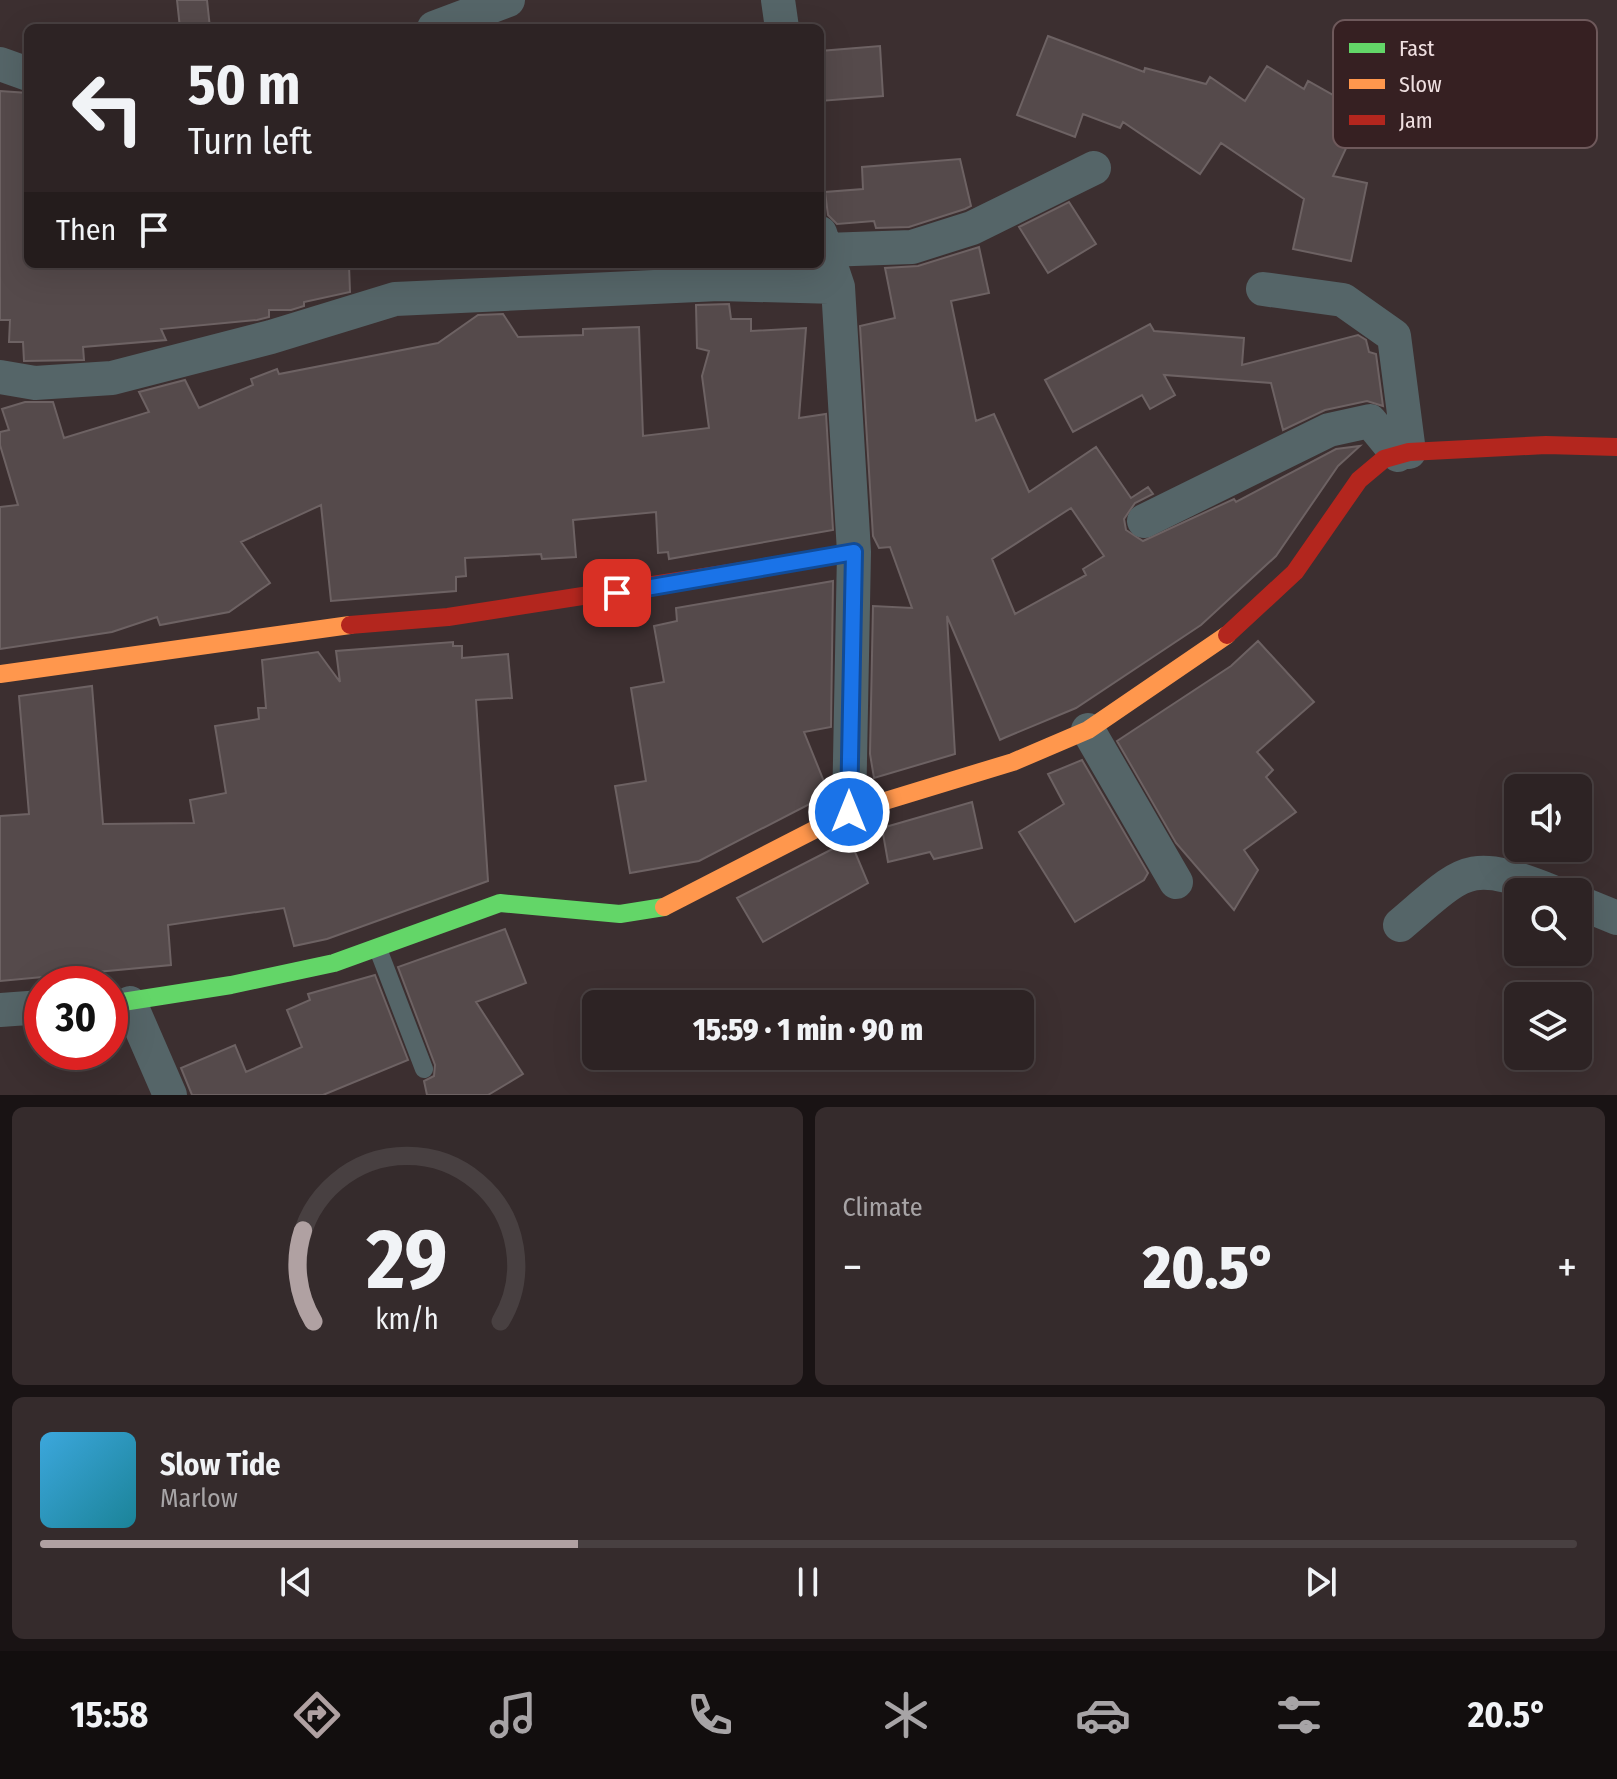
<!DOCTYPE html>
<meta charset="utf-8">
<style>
body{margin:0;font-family:"Fira Sans Condensed",sans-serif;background:#352b2c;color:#f1f3f6;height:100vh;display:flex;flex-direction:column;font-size:30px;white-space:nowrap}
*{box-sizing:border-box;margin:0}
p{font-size:26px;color:#a7a4a6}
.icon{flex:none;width:44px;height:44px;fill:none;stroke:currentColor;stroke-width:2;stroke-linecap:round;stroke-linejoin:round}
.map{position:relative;height:1095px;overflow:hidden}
.details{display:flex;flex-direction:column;gap:12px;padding:12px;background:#191314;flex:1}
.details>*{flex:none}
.guide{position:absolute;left:24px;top:24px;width:800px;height:244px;border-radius:12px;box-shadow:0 8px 32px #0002,0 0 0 2px #484041;background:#2d2324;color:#f1f3f6;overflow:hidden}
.fabs{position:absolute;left:1504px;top:774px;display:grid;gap:16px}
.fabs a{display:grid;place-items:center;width:88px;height:88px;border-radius:12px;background:#2d2324;box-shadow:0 8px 32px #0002,0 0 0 2px #484041;font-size:40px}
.speed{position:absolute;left:24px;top:966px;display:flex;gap:16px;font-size:40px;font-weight:700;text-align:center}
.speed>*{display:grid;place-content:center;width:104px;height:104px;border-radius:50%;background:#2d2324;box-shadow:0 8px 32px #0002,0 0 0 2px #484041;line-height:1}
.speed .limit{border:12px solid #d22;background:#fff;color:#111}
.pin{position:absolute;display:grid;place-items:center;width:68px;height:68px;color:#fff;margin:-34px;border-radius:16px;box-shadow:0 4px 12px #0006}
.me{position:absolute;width:88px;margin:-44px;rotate:0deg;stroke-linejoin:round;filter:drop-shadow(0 0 6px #0008)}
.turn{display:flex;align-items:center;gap:28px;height:168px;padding:0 32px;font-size:36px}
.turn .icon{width:104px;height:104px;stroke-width:2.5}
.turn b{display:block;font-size:56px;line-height:68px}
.then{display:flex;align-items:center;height:76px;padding:0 32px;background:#0003;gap:16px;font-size:30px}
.big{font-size:60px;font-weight:800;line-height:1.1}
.details .widget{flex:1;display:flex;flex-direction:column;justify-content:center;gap:12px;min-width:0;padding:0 28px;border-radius:12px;background:#352b2c}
.details .dial{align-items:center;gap:0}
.dial svg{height:208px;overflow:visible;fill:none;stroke:#484041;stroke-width:7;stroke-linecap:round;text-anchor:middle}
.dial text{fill:#f1f3f6;stroke:none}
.song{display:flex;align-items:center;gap:24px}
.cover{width:96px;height:96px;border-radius:12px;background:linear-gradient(135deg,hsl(200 70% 55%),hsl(190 70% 35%))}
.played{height:8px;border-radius:4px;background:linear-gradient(90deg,#b0a1a2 35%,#484041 35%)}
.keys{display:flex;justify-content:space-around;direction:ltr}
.heat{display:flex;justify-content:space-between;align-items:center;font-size:44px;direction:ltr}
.details .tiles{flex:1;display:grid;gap:12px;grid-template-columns:1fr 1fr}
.widget:last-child{grid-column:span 2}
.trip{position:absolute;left:582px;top:990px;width:452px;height:80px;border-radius:12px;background:#2d2324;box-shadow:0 8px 32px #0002,0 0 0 2px #484041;font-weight:800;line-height:80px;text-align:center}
.menu{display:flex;height:128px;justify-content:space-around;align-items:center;background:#120e0e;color:#a7a4a6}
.menu .icon{width:56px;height:56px}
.menu .selected{color:#b0a1a2}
.menu b{font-size:36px;color:#f1f3f6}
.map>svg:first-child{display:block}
.building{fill:#554a4b;stroke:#6d6263;stroke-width:2;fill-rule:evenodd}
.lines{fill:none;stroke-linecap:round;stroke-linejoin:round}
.lane{stroke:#556568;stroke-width:18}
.street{stroke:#556568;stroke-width:34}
.fast{stroke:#63d668;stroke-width:18}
.slow{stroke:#ff974d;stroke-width:18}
.jam{stroke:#b3261e;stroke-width:18}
.route-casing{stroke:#114b97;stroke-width:20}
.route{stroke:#1a73e8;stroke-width:14}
.key{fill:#362022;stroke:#6e595b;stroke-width:2}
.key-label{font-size:22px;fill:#efdfe0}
</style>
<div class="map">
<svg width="1617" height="1095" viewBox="0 0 1617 1095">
<rect width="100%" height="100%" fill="#3c2f30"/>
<path class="building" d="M177 0H207L210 28H180Z
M1048 36 1144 72 1145 68 1206 84 1210 77 1245 101 1267 66 1304 89 1308 81 1363 112 1333 176 1367 183 1351 261 1293 249 1304 199 1221 143 1200 174 1123 122 1120 128 1083 114 1075 137 1017 115Z
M880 46 883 96 820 101V51Z
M0 91 28 93V264L349 265 350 292 304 302V306L291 310H269V317L257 320 161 329 166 340 83 347 84 360 24 361 23 342H9L10 320H0Z
M960 159 971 206 965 209 909 227 876 228 874 221 837 224 828 215 825 192 863 189 862 167Z
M1069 202 1096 244 1048 273 1019 227Z
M979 247 989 293 951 301 976 421 994 414 1029 492 1096 447 1131 498 1148 487 1153 494 1135 503 1124 519 1126 530 1143 541 1234 499 1236 502 1336 449 1360 446 1338 466 1276 556 1201 625 1076 708 1004 738 1000 740 947 616 955 754 874 778 870 754 873 606 912 608 890 547 879 548 873 536 860 326 895 318 885 268 918 266ZM1071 508 1104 556 1083 569 1086 575 1015 614 992 559Z
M729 304 731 319H751V331L806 328 799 418 826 414 833 530 669 559 668 552 658 553 656 512 573 520 576 557 542 559 541 554 465 558 466 576 456 577V591L331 601 321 505 241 542 270 583 229 612 160 625 157 617 112 632 0 649V507L18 505 0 445V432L9 430 2 409 25 402H53L64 438 149 412 139 392 185 380 199 408 253 385 251 379 277 369 279 374 438 343 478 315 503 314 518 337 583 335V329L639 327 643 436 709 428 702 376 709 351 697 348 696 305Z
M1150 324 1154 331 1244 338 1242 365 1358 335 1366 340 1369 352 1376 354 1383 406 1367 401 1325 410 1283 430 1271 383 1164 375 1175 395 1150 409 1142 395 1073 432 1045 380Z
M833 581 831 727 804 732 829 794 699 861 630 873 615 786 646 781 631 688 664 682 654 626 677 621 676 608Z
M1258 641 1314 702 1257 752 1273 770 1266 777 1296 812 1244 850 1258 870 1234 910 1176 843 1117 741 1231 666Z
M453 642V646H462V658L508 654 512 698 476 700 488 881 327 939 294 946 284 908 168 925 171 965 0 981V816L29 814 19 696 92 686 103 824 194 823 190 800 226 793 215 726 259 719 258 708H266L262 660 318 652 340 682 336 651Z
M1082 760 1148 873 1144 880 1075 922 1019 832 1064 804 1048 774Z
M972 802 982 848 934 859 930 852 888 862 882 828Z
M850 840 868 883 763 942 737 898Z
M505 929 526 983 476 1002 523 1074 488 1095H427L424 1081 434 1076 435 1065 398 967Z
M375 975 408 1060 323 1095H192L181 1068 235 1045 246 1072 302 1047 287 1010 310 1000 308 994Z"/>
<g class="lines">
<path class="lane" d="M378 949 424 1069"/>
<path class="street" d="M778 0 782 28
M434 28 508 0
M0 64 28 74
M820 233 838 287 854 552 849 812
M825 250 912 247 972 228 1094 168
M1263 289 1343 300 1394 336 1409 452
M0 377 35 383 112 378 271 337 395 299 719 284 838 287
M1144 521 1329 430 1370 421 1398 455
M1088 730 1176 882
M1578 902 1617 918
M1400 925C1466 869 1467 858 1553 892
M130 1003 170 1095
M0 1010 42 1007"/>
<path class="fast" d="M110 1004 231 985 334 963 500 903 620 914 664 907"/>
<path class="slow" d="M736 572 854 552
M0 674 350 625
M664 907 849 812 1013 762 1088 730 1227 635"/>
<path class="jam" d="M350 625 448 617 736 572
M1227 635 1295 572 1359 480 1384 459 1409 452 1546 445 1617 447"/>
</g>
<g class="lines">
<defs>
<path id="route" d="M617 593 854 552 849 812"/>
</defs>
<use href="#route" class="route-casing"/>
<use href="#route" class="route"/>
</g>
<rect x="1333" y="20" width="264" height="128" rx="12" class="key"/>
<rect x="1349" y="43" width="36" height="10" fill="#63d668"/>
<rect x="1349" y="79" width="36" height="10" fill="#ff974d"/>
<rect x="1349" y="115" width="36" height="10" fill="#b3261e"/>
<g class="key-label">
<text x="1399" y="56">Fast</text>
<text x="1399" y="92">Slow</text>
<text x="1399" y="128">Jam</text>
</g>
</svg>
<div class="fabs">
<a><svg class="icon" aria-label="sound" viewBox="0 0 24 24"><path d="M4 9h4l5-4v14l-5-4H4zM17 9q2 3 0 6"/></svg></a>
<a><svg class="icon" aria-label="search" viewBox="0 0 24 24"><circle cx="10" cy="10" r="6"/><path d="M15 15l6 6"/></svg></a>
<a><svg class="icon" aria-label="layers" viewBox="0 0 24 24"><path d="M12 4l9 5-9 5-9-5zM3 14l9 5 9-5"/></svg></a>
</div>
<div class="speed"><div class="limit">30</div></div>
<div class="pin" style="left:617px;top:593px;background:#d93025"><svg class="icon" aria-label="arrive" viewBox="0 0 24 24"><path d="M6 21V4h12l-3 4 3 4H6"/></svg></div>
<svg class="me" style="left:849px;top:812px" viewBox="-20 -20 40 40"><circle r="17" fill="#1a73e8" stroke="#fff" stroke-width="3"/><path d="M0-11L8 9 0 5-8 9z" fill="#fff"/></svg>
<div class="trip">15:59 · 1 min · 90 m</div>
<div class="guide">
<div class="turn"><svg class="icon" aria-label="left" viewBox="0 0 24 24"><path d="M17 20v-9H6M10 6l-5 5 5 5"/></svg><div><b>50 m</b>Turn left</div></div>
<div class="then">Then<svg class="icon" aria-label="arrive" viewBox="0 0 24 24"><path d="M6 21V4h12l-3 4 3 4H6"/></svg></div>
</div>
</div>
<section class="details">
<div class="tiles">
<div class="widget dial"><svg viewBox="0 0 100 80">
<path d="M14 69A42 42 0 1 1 86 69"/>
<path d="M14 69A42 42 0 0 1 10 34" stroke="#b0a1a2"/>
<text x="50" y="56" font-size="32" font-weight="700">29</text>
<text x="50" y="72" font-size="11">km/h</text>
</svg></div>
<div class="widget"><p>Climate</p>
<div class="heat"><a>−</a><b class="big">20.5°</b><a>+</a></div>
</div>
<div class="widget">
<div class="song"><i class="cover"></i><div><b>Slow Tide</b><p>Marlow</p></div></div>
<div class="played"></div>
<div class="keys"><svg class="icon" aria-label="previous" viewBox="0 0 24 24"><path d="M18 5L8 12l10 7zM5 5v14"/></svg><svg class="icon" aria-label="pause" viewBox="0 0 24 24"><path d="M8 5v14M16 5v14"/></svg><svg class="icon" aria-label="next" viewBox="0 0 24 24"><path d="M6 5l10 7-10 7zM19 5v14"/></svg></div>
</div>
</div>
</section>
<nav class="menu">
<b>15:58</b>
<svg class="icon selected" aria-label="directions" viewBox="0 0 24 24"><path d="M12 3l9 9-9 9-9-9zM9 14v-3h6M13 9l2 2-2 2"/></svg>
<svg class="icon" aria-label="music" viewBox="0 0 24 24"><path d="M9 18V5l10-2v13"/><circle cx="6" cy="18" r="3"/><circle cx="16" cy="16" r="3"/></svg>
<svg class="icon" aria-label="phone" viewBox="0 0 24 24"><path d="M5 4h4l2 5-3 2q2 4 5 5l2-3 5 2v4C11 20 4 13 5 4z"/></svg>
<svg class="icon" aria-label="climate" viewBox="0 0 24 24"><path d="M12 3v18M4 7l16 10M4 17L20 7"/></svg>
<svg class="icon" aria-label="car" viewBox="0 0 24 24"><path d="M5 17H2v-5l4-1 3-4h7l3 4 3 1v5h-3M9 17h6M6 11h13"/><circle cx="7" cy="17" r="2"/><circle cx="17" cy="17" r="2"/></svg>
<svg class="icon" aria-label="filters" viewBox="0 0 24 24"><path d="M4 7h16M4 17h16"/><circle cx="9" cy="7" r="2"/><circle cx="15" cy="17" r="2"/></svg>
<b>20.5°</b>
</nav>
